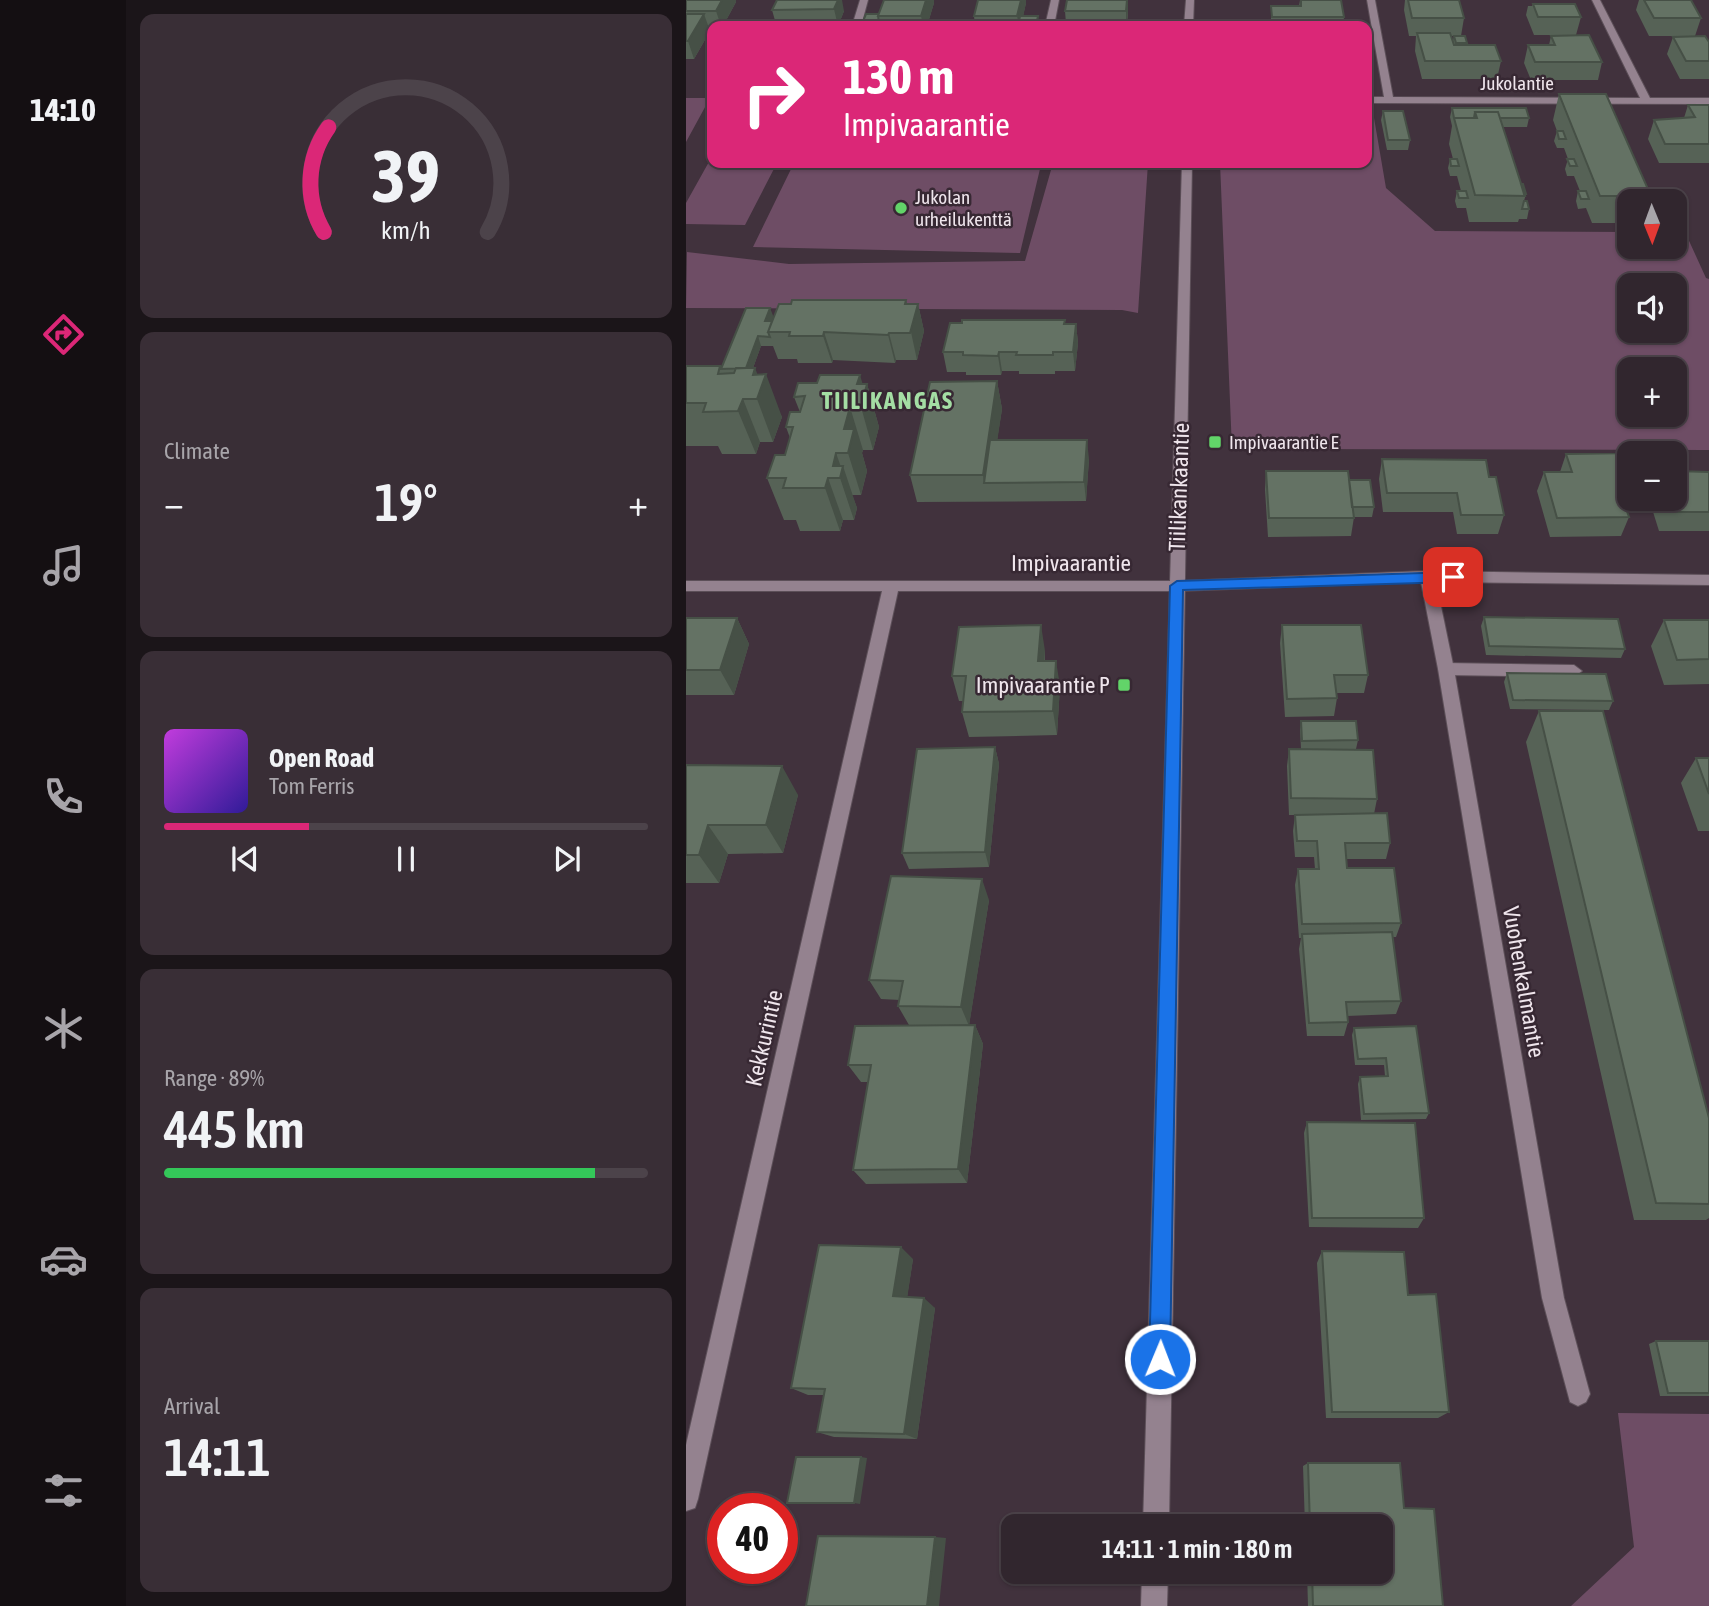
<!DOCTYPE html>
<meta charset="utf-8">
<style>
body{margin:0;font-family:"Asap Condensed",sans-serif;background:#392e36;color:#f1f3f6;height:100vh;display:flex;flex-direction:column;font-size:26px;white-space:nowrap}
*{box-sizing:border-box;margin:0}
p{font-size:23px;color:#a8a5aa}
.icon{flex:none;width:38px;height:38px;fill:none;stroke:currentColor;stroke-width:2;stroke-linecap:round;stroke-linejoin:round}
.map{position:relative;flex:1;overflow:hidden}
.details{display:flex;flex-direction:column;gap:14px;padding:14px;background:#1b1519;width:560px}
.details>*{flex:none}
.guide{position:absolute;left:21px;top:21px;width:665px;height:147px;border-radius:14px;box-shadow:0 2px 5px #0004,0 0 0 2px #4c434a;background:#db2777;color:#fff;overflow:hidden}
.needle{width:46px;rotate:179deg}
.buttons{position:absolute;left:931px;top:189px;display:grid;gap:14px}
.buttons a{display:grid;place-items:center;width:70px;height:70px;border-radius:14px;background:#31262e;box-shadow:0 2px 5px #0004,0 0 0 2px #4c434a;font-size:35px}
.speed{position:absolute;left:21px;top:1493px;display:flex;gap:14px;font-size:35px;font-weight:700;text-align:center}
.speed>*{display:grid;place-content:center;width:91px;height:91px;border-radius:50%;background:#31262e;box-shadow:0 2px 5px #0004,0 0 0 2px #4c434a;line-height:1}
.speed .limit{border:10px solid #d22;background:#fff;color:#111}
.pin{position:absolute;display:grid;place-items:center;width:60px;height:60px;color:#fff;margin:-30px;border-radius:14px;box-shadow:0 4px 10px #0006}
.me{position:absolute;width:77px;margin:-38px;rotate:1deg;stroke-linejoin:round;filter:drop-shadow(0 0 5px #0008)}
.turn{display:flex;align-items:center;gap:24px;height:147px;padding:0 21px;font-size:32px}
.turn .icon{width:91px;height:91px;stroke-width:2.5}
.turn b{display:block;font-size:49px;line-height:60px}
.big{font-size:52px;font-weight:600;line-height:1.1}
.details .card{flex:1;display:flex;flex-direction:column;justify-content:center;gap:10px;min-width:0;padding:0 24px;border-radius:14px;background:#392e36}
.details .dial{align-items:center;gap:0}
.dial svg{height:182px;overflow:visible;fill:none;stroke:#4c434a;stroke-width:7;stroke-linecap:round;text-anchor:middle}
.dial text{fill:#f1f3f6;stroke:none}
.song{display:flex;align-items:center;gap:21px}
.cover{width:84px;height:84px;border-radius:10px;background:linear-gradient(135deg,hsl(290 70% 55%),hsl(250 70% 35%))}
.played{height:7px;border-radius:4px;background:linear-gradient(90deg,#db2777 30%,#4c434a 30%)}
.keys{display:flex;justify-content:space-around;direction:ltr}
.heat{display:flex;justify-content:space-between;align-items:center;font-size:38px;direction:ltr}
.charge{height:10px;border-radius:5px;background:linear-gradient(90deg,#34c759 89%,#4c434a 0)}
.trip{position:absolute;left:315px;top:1514px;width:392px;height:70px;border-radius:14px;background:#31262e;box-shadow:0 2px 5px #0004,0 0 0 2px #4c434a;font-weight:600;line-height:70px;text-align:center}
main{display:flex;flex:1;min-height:0}
.tab-bar{display:flex;flex-direction:column;width:126px;justify-content:space-around;align-items:center;background:#140f12;color:#a8a5aa}
.tab-bar .icon{width:49px;height:49px}
.tab-bar .on{color:#db2777}
.tab-bar b{font-size:32px;color:#f1f3f6}
.map>svg:first-child{display:block}
.green{fill:#6e4d65;fill-rule:evenodd}
.lines{fill:none;stroke-linecap:round;stroke-linejoin:round}
.lane-casing{stroke:#5c4f58;stroke-width:2}
.street-casing{stroke:#5c4f58;stroke-width:2}
.secondary-casing{stroke:#5c4f58;stroke-width:2}
.lane{fill:#94828f;fill-rule:evenodd}
.street{fill:#94828f;fill-rule:evenodd}
.secondary{fill:#94828f;fill-rule:evenodd}
.wall{fill:#566256}
.shaded-wall{fill:#465046}
.building{fill:#647264;stroke:#465046;stroke-width:2}
.route{fill:#1a73e8;stroke:#114b97;stroke-width:2}
.poi-dot{fill:#62d469;stroke:#372833;stroke-width:2.5}
.labels{text-anchor:middle;dominant-baseline:central;stroke-width:5;stroke-linejoin:round;paint-order:stroke}
.far-street-label{font-size:19px;fill:#efe5ec;stroke:#372833}
.far-poi-label{font-size:19px;fill:#efe5ec;stroke:#372833;text-anchor:start}
.street-label{font-size:23px;fill:#efe5ec;stroke:#372833}
.poi-label{font-size:23px;fill:#efe5ec;stroke:#372833;text-anchor:end}
.far-district-label{font-size:24px;font-weight:bold;letter-spacing:2px;fill:#a4dea4;stroke:#372833}
</style>
<main>
<nav class="tab-bar">
<b>14:10</b>
<svg class="icon on" aria-label="directions" viewBox="0 0 24 24"><path d="M12 3l9 9-9 9-9-9zM9 14v-3h6M13 9l2 2-2 2"/></svg>
<svg class="icon" aria-label="music" viewBox="0 0 24 24"><path d="M9 18V5l10-2v13"/><circle cx="6" cy="18" r="3"/><circle cx="16" cy="16" r="3"/></svg>
<svg class="icon" aria-label="phone" viewBox="0 0 24 24"><path d="M5 4h4l2 5-3 2q2 4 5 5l2-3 5 2v4C11 20 4 13 5 4z"/></svg>
<svg class="icon" aria-label="climate" viewBox="0 0 24 24"><path d="M12 3v18M4 7l16 10M4 17L20 7"/></svg>
<svg class="icon" aria-label="car" viewBox="0 0 24 24"><path d="M5 17H2v-5l4-1 3-4h7l3 4 3 1v5h-3M9 17h6M6 11h13"/><circle cx="7" cy="17" r="2"/><circle cx="17" cy="17" r="2"/></svg>
<svg class="icon" aria-label="filters" viewBox="0 0 24 24"><path d="M4 7h16M4 17h16"/><circle cx="9" cy="7" r="2"/><circle cx="15" cy="17" r="2"/></svg>
</nav>
<section class="details">
<div class="card dial"><svg viewBox="0 0 100 80">
<path d="M14 69A42 42 0 1 1 86 69"/>
<path d="M14 69A42 42 0 0 1 16 23" stroke="#db2777"/>
<text x="50" y="56" font-size="32" font-weight="700">39</text>
<text x="50" y="72" font-size="11">km/h</text>
</svg></div>
<div class="card"><p>Climate</p>
<div class="heat"><a>−</a><b class="big">19°</b><a>+</a></div>
</div>
<div class="card">
<div class="song"><i class="cover"></i><div><b>Open Road</b><p>Tom Ferris</p></div></div>
<div class="played"></div>
<div class="keys"><svg class="icon" aria-label="previous" viewBox="0 0 24 24"><path d="M18 5L8 12l10 7zM5 5v14"/></svg><svg class="icon" aria-label="pause" viewBox="0 0 24 24"><path d="M8 5v14M16 5v14"/></svg><svg class="icon" aria-label="next" viewBox="0 0 24 24"><path d="M6 5l10 7-10 7zM19 5v14"/></svg></div>
</div>
<div class="card"><p>Range · 89%</p><b class="big">445 km</b><div class="charge"></div></div>
<div class="card"><p>Arrival</p><b class="big">14:11</b></div>
</section>
<div class="map">
<svg width="1023" height="1606" viewBox="0 0 1023 1606">
<rect width="100%" height="100%" fill="#41323d"/>
<path class="green" d="M0 98H24L0 142Z
M681 112H687L700 188 749 231 943 232V247H989V232H999L1020 278 1023 279V450L546 449 534 163H681ZM989 285V331H943V285ZM989 369V415H943V369Z
M24 160 26 163H91L59 225 0 224V203Z
M367 163H462L452 313 436 310 0 308 1 252 103 264 339 261Z
M107 165 354 169 334 253 67 247Z
M932 1413 1023 1414V1606H885L948 1547Z"/>
<g class="lines">
<defs>
<path id="lane" d="M174 0H182L175 26H166Z
M365 0H373L368 26H359Z
M760 663 888 665 896 671 888 677 760 675 752 669Z"/>
<path id="street" d="M681 0H689L707 97 954 98 906 0H914L964 98H1023V104L681 103V97H698Z
M741 571 1023 575V585L750 582 768 669 878 1298 904 1394 900 1402 892 1406 884 1402 856 1298 752 669 735 582 491 591H212L12 1499 9 1508 0 1511V1445L196 591H0V581H491Z"/>
<path id="secondary" d="M500 0H508L507 26H498Z
M496 163H506L483 1526H457Z
M456 1572H482L481 1606H455Z"/>
</defs>
<use href="#lane" class="lane-casing"/>
<use href="#street" class="street-casing"/>
<use href="#secondary" class="secondary-casing"/>
<use href="#lane" class="lane"/>
<use href="#street" class="street"/>
<use href="#secondary" class="secondary"/>
</g>
<path class="wall" d="M0 0 50 2 37 26H26V28H23L24 31 8 59H0Z
M91 0 158 11 152 26H87L90 24 86 10Z
M381 0H442V12L441 26H366L380 24 379 11Z
M614 0H655L658 17 657 26H585V6H613Z
M719 0H773L778 18 775 36H765L767 41 768 36 781 43V45L815 61 811 79H736L729 51 730 36H723L718 10Z
M953 0H1005L1015 18 1009 36H963L950 10Z
M248 3 241 26H175L192 14Z
M340 3 337 16H352L353 26H289L288 16Z
M847 4 895 17 890 35H848L840 15 842 6H846Z
M865 36 916 62 912 80H845L838 63 842 45H863Z
M987 37 1023 40V79H994L981 54Z
M873 94 965 196 964 201H943V223H906L900 208 892 209 890 201 892 191H894L888 176H881L879 169 882 159 878 148H871L868 141 871 131 867 120Z
M1002 105H1023V163H973L962 139 968 120 998 118Z
M766 108 843 118 841 127H817L835 184 840 194 838 201 843 209 841 219H833L832 222H783L780 208H771L769 201 771 191H775L771 176H764L762 168 764 159H767L763 144 766 126 764 117Z
M697 111 724 140 722 150H701L695 120Z
M220 300 221 304H232L238 331 231 360H210L209 363 147 360 146 363H112L111 359H92L87 346H75L67 368 96 417 87 442H74L70 454H36L32 446H0V366L35 368 88 317Z
M379 320V324H390L392 343 389 371H369V374H333V371H316L315 375H280V372H261L257 352Z
M311 381 316 409 311 440 403 459 400 501 231 502 224 475Z
M176 384H181L193 427 187 450H177L176 453 181 471 175 495H166L171 508 168 520H157L154 531H114L110 520H98L81 478 99 455 104 438 100 427 114 412 108 397Z
M943 453V499H952L951 500H938L943 517 935 536 864 537 851 491 858 472H874L880 454Z
M696 459 803 477 818 515 812 534H771L767 512H697L693 479Z
M580 471 663 480 688 507 686 517H668L665 536 582 537 579 490Z
M1023 472V531H973L963 499H989Z
M798 617 939 649 935 658 800 655 795 626Z
M0 618H51L63 644 48 695H0Z
M978 620H1023V684L978 685 965 646Z
M596 625 682 675 678 693H650L651 698 648 716 599 717 594 643Z
M359 651V661L374 686 371 735 283 737 276 712 277 701H273L266 676Z
M821 673 927 701 923 710 824 709 818 682Z
M853 711 1023 1118V1218L1020 1220H948L840 742Z
M615 721 672 740 670 749H615L614 730Z
M309 747 313 764 303 867 223 869 216 853Z
M603 749 691 799 688 814 704 843 700 859H660L661 868 715 923 710 937H707L715 1001 710 1014 661 1016 662 1022 658 1036H621L613 949 615 938H613L609 885 612 869H629L628 857H609L607 831 609 815H603L601 766Z
M1010 758H1023V831H1012L995 783Z
M0 765 112 795 97 853 42 854 33 883H0Z
M303 900 283 1025H289L297 1044 281 1183 180 1184 167 1170 182 1082H175L162 1065 223 1025 212 1006 214 1000 195 999 183 980Z
M730 1026 743 1113 740 1119 675 1120 672 1084 674 1077 699 1076 698 1065H669L666 1035 668 1028Z
M621 1122 738 1218 732 1228 623 1227 618 1133Z
M636 1251 722 1295 763 1412 752 1418H640L631 1263Z
M227 1259 221 1297 249 1308 231 1439 148 1437 131 1432 138 1395H122L105 1388Z
M970 1341H1023V1396H974L963 1344Z
M622 1463 718 1508 757 1606H622L621 1572H695V1526H619L617 1466Z"/>
<path class="shaded-wall" d="M36 0H50V2L37 26H35L30 11Z
M152 0H156L158 11 152 26 148 9Z
M240 0H248V3L241 26H237L235 16Z
M335 0H340V3L335 26H333L331 16Z
M441 0H442V12L440 26V11Z
M18 14 24 31 8 59 2 41Z
M220 300 226 326 232 304 238 331 231 360 219 304Z
M84 308 88 318 83 331 79 321Z
M390 324 392 343 389 371 387 352Z
M138 332 147 360 146 363 137 336Z
M203 333 210 360 209 363 202 335Z
M72 336 75 346 63 379 60 369Z
M313 352 316 371 315 375 312 356Z
M69 368 76 386 80 374 96 417 87 442 71 399 67 375Z
M174 375 179 392 181 384 193 427 187 450 175 407 171 384Z
M311 381 316 409 305 483H298L297 475Z
M57 399 74 442 70 454 52 411Z
M164 407 177 450 176 453 181 471 175 495 162 453 158 429Z
M401 440 403 459 400 501 398 482Z
M150 453 156 470 157 466 171 508 168 520 154 478 147 466Z
M142 478 157 520 154 531 139 488Z
M51 618 63 644 48 695 34 670Z
M355 625 359 651 357 686 352 661Z
M370 661 374 686 371 735 367 711Z
M309 747 313 764 303 867 299 852Z
M96 766 112 795 97 853 80 825Z
M22 825 42 854 33 883 13 855Z
M296 879 303 900 283 1026 275 1007Z
M289 1025 297 1044 281 1183 272 1169Z
M215 1247 227 1259 220 1306 207 1296Z
M238 1298 249 1308 231 1439 218 1434Z
M175 1457 181 1458 174 1504 168 1503Z
M249 1537 260 1538 253 1606H241Z"/>
<path class="building" d="M0 0H36L30 11H0Z
M91 0H152L148 9 86 10Z
M198 0H240L235 16H192Z
M292 0H335L331 16H288Z
M381 0H441L440 11H379Z
M615 0H655L658 17H586L585 6H615Z
M722 0H773L778 18H726Z
M958 0H1005L1015 18H968Z
M847 4H889L895 17H852Z
M0 14H18L2 41H0Z
M180 14H192L193 26H175Z
M334 16H352L350 26H332Z
M88 24H150V26H87Z
M367 24H427L426 26H366Z
M731 33H764L768 45H809L815 61H739Z
M903 35 916 62H849L842 45H869L865 36Z
M768 36H779L781 43H770Z
M1019 36 1023 42V61H1000L987 37Z
M873 94H920L965 196H914Z
M1002 105H1023V144H979L968 120 1009 117Z
M766 108H840L843 118H814L812 112H789L788 118H768Z
M697 111H717L724 140H702Z
M789 112H812L839 196 789 195 768 118H791Z
M871 131H877L880 139H873Z
M764 159H771L773 166H765Z
M881 159H888L891 166H884Z
M835 184H837L840 194H838Z
M771 191H780L782 198H773Z
M892 191H900L903 199H895Z
M838 201H841L843 209H836Z
M106 300H220L219 304H232L224 333H203L202 335 138 332 137 336H103L104 332H82L93 304H105Z
M60 308H84L79 321H86L82 332 84 337 72 336 60 368 35 369Z
M276 320H379L378 324H390L387 352H367V355H330L331 352H313L312 356 277 355V352H257L264 323H276Z
M0 366H34L32 374 48 373 50 368H69L67 375 80 374 71 399H57L52 411 17 412 20 403H0Z
M134 375H174L171 384H181L175 407H164L158 429H168L162 453H150L147 466H157L154 478H142L139 488H97L100 478H81L89 455H99L107 427H100L104 412H114L119 396 108 397 112 383H131Z
M311 381 297 475H224L244 382Z
M304 440H401L398 482 298 483Z
M943 453V481L931 482 943 517 871 518 858 472H886L880 454 949 453Z
M696 459 800 460 803 477H810L818 515H775L771 493H701Z
M580 471H662L668 518H583Z
M989 471 1023 472V512H982L977 499H989Z
M663 480H684L688 507H666Z
M798 617 932 619 939 649 803 646Z
M0 618H51L34 670H0Z
M978 620H1023V659L991 660Z
M355 625 352 661H370L367 711 276 712 280 676H266L273 627Z
M596 625H675L682 675H648L651 698 601 699Z
M821 673 920 674 927 701 827 700Z
M853 711H917L1023 1118V1204L970 1203Z
M615 721H670L672 740 616 741Z
M309 747 299 852 216 853 231 749Z
M603 749 687 750 691 799 605 798Z
M1010 758H1023V794Z
M0 765 96 766 80 825H22L13 855H0Z
M701 813 704 843H659L661 868H708L715 923 616 924 612 869H633L631 841H611L609 815Z
M205 876 296 879 275 1007 212 1006 217 981 183 980Z
M706 932 715 1001 660 1002 662 1022 623 1023 616 934Z
M289 1025 272 1169 167 1170 185 1065H162L169 1026Z
M730 1026 743 1113 678 1114 674 1077 702 1076 700 1058 672 1059 668 1028Z
M621 1122 729 1123 738 1218H626Z
M133 1245 215 1247 207 1296 238 1298 218 1434 131 1432 139 1389 105 1388Z
M636 1251 718 1252 722 1295 750 1294 763 1412H646Z
M970 1341H1023V1393H982Z
M110 1457H175L168 1503H101Z
M622 1463H714L718 1508 748 1509 757 1606H627L626 1572H695V1526H624Z
M132 1536 249 1537 241 1606H120Z"/>
<path class="route" d="M767 572 774 577 767 582 497 590 484 1359 481 1366 474 1369 466 1366 463 1359 484 586 491 581Z"/>
<g class="poi-dot">
<circle cx="215" cy="208" r="7"/>
<rect x="522" y="435" width="14" height="14" rx="3.5"/>
<rect x="431" y="678" width="14" height="14" rx="3.5"/>
</g>
<g class="labels">
<g class="far-street-label">
<text x="831" y="83">Jukolantie</text>
</g>
<g class="far-poi-label">
<text x="229" y="197">Jukolan<tspan x="229" dy="22">urheilukenttä</tspan></text>
<text x="543" y="442">Impivaarantie E</text>
</g>
<g class="street-label">
<text transform="translate(493 487) rotate(-88)">Tiilikankaantie</text>
<text x="385" y="563">Impivaarantie</text>
<text transform="translate(838 982) rotate(80)">Vuohenkalmantie</text>
<text transform="translate(78 1038) rotate(-77)">Kekkurintie</text>
</g>
<g class="poi-label">
<text x="424" y="685">Impivaarantie P</text>
</g>
<g class="far-district-label">
<text x="202" y="400">TIILIKANGAS</text>
</g>
</g>
</svg>
<div class="buttons">
<a><svg class="needle" viewBox="-14 -14 28 28"><path d="M0-13l5 13h-10z" fill="#e53935"/><path d="M0 13l5-13h-10z" fill="#a8a5aa"/></svg></a>
<a><svg class="icon" aria-label="sound" viewBox="0 0 24 24"><path d="M4 9h4l5-4v14l-5-4H4zM17 9q2 3 0 6"/></svg></a>
<a>+</a>
<a>−</a>
</div>
<div class="speed"><div class="limit">40</div></div>
<div class="pin" style="left:767px;top:577px;background:#d93025"><svg class="icon" aria-label="arrive" viewBox="0 0 24 24"><path d="M6 21V4h12l-3 4 3 4H6"/></svg></div>
<svg class="me" style="left:474px;top:1359px" viewBox="-20 -20 40 40"><circle r="17" fill="#1a73e8" stroke="#fff" stroke-width="3"/><path d="M0-11L8 9 0 5-8 9z" fill="#fff"/></svg>
<div class="trip">14:11 · 1 min · 180 m</div>
<div class="guide">
<div class="turn"><svg class="icon" aria-label="right" viewBox="0 0 24 24"><path d="M7 20v-9h11M14 6l5 5-5 5"/></svg><div><b>130 m</b>Impivaarantie</div></div>
</div>
</div>
</main>
